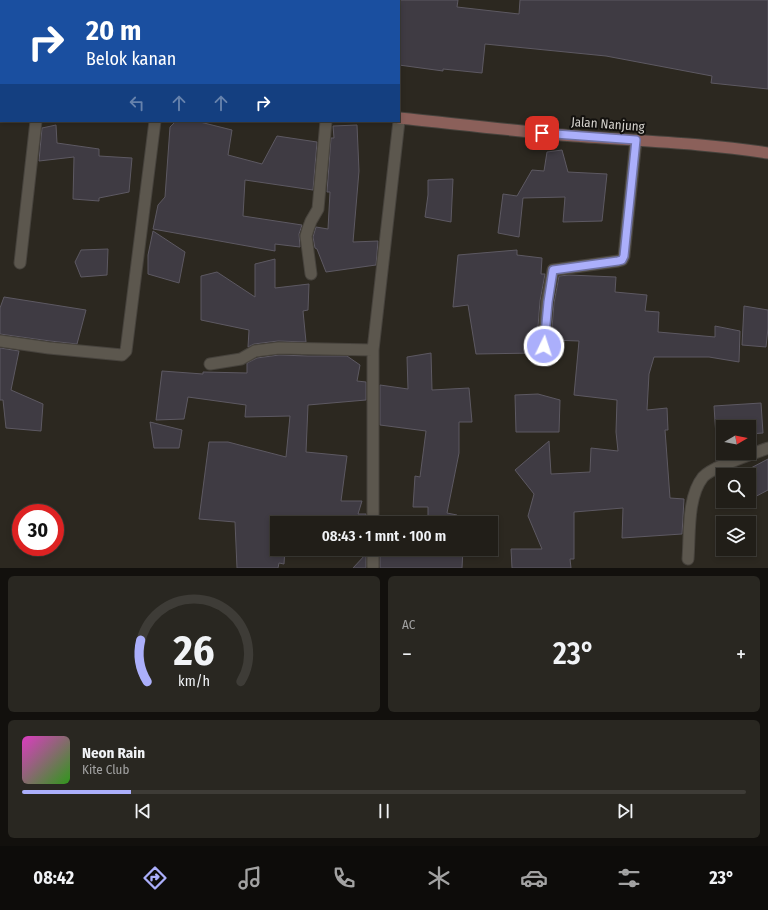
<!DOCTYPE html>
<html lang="id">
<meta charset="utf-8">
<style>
body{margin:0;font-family:"Fira Sans Condensed",sans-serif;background:#292721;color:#f1f3f6;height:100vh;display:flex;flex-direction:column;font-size:15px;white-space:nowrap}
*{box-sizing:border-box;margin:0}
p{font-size:13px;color:#a2a2a2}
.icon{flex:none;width:22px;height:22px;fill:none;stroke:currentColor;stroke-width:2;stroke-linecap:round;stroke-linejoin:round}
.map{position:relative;height:568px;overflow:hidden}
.sheet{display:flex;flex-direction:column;gap:8px;padding:8px;background:#12100d;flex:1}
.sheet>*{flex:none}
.guide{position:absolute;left:0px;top:0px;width:400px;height:122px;box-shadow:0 2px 6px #0003,0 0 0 1px #3e3c37;background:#1a4fa0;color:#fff;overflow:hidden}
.needle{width:26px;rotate:80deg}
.fabs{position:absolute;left:716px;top:420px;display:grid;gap:8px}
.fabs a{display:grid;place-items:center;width:40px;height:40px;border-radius:0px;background:#211e18;box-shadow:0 2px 6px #0003,0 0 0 1px #3e3c37;font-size:20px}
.speed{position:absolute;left:12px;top:504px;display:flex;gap:8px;font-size:20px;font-weight:700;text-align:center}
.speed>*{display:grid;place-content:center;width:52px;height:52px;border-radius:50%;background:#211e18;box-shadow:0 2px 6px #0003,0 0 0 1px #3e3c37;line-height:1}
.speed .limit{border:6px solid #d22;background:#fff;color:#111}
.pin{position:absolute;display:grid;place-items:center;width:34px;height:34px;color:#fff;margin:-17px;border-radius:8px;box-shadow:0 2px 6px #0006}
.me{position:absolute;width:44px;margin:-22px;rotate:4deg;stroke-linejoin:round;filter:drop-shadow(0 0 3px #0008)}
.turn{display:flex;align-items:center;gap:14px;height:84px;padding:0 20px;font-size:18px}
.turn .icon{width:52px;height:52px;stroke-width:2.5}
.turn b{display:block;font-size:28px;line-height:34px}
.lanes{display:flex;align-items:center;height:38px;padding:0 20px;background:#0003;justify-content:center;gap:20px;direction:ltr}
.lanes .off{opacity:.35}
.big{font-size:30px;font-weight:600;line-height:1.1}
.sheet .widget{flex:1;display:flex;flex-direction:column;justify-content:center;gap:6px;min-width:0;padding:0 14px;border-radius:6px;background:#292721}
.sheet .dial{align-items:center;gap:0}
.dial svg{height:104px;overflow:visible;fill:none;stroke:#3e3c37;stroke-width:7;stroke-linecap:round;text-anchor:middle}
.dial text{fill:#f1f3f6;stroke:none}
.song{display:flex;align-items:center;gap:12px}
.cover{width:48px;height:48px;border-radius:6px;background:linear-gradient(135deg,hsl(310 70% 55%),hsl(110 70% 35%))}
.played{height:4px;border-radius:2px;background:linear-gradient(90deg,#abaffb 15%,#3e3c37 15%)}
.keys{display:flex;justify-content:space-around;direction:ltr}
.heat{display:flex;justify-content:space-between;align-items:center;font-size:22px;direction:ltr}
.sheet .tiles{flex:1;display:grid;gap:8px;grid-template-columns:1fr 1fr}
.widget:last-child{grid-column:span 2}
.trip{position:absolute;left:270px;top:516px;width:228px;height:40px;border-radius:0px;background:#211e18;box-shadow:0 2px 6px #0003,0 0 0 1px #3e3c37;font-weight:600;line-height:40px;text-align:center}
.menu{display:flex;height:64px;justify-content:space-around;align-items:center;background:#0d0c0a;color:#a2a2a2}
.menu .icon{width:28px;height:28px}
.menu .current{color:#abaffb}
.menu b{font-size:18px;color:#f1f3f6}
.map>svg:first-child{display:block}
.building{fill:#3f3b43;stroke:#5d5962}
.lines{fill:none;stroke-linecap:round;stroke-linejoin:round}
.minor-casing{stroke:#47433d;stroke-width:13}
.secondary-casing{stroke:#47433d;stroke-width:13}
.minor{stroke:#5c574e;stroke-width:11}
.secondary{stroke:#8b605a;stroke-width:11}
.route-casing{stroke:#6f72a3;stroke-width:10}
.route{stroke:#abaffb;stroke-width:7}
.labels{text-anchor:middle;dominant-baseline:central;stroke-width:4;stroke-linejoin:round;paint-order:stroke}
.street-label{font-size:13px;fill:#d5d2cd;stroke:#13110e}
</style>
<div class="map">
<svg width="768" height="568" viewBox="0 0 768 568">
<rect width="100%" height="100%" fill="#2c2820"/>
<path class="building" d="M399 0H458L457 7 519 14 520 0H768V89L711 83 712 76 606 56 485 44 482 73 443 69V71L399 65Z
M176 121H196L232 130 228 155 262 164 277 136 317 142 313 190 245 180 243 216 302 225 299 234 300 247 275 244V251L153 229 158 205 165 197 170 127Z
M56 125 57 143 99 149V156L132 158 129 192 99 198V201L73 199 74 157 39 161 42 128Z
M357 125 359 171 353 242 378 241 376 265 326 272 317 249 315 248 313 237 316 227 328 229 330 192H327L331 138H334L333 126Z
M562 150 568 172 607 174 602 221 563 222 565 197 523 198 519 237 498 233 503 194 517 196 532 170 544 171 547 152Z
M453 179 451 222 425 217 428 195V180Z
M153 231 185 252 179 283 148 274V255Z
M108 249 107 275 81 277 75 262 81 250Z
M517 250V255L542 258 541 274H545L540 301 537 339 535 353 476 354 468 305 453 307 458 255Z
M275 259V288L309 284 308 310 303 311 306 342 278 341 254 344 248 347 249 330 201 320V276L217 272 255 297V264Z
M569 275 616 277 615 292 647 295 645 311 659 312 658 332 715 337V326L740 331 739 362 709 357H654L649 374 647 410 667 408 668 430H665L670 498 684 499 682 534 622 538 623 508 574 512V559H570L571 568H512L511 549H542L528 516 534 494 515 470 549 441 551 474 590 472 591 448 618 451 616 432 617 400 574 395 579 341 551 340 554 303 559 276Z
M4 297 86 310 77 344 50 341 0 334V308Z
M744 306 768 310V328L766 347 742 345Z
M0 348 19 351 11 390 43 404 41 431 6 428 3 400H0Z
M431 353 432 390 469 388 472 422H459V453L447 513 457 515 456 523H428V507H413L415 476 420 477 426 431 380 425V385L408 389 407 357Z
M279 355 308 356H347L360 365 357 381 366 382V400L308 405 306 452 347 456 341 501H362L358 514H366V523H277V549H285L284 564 279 563 278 568H237L235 522 199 519 209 442H228L286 457 290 416 245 417 246 405 188 397 184 419 156 420 162 371 203 374V372L247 373V363L257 358Z
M538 394 560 400 559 432H516L515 395Z
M761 403 763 433 749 434V427H723V435L716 436 714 406Z
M150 422 182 430 179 448H154Z
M768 459V490L749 500V469Z
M380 549H463L462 568H380Z
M366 554V568H353Z"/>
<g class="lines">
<defs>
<path id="minor" d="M20 263 36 121
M311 274 306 236 308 229 311 221 318 209 326 121
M0 341 49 348 122 355 126 351 155 121
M544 346 547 302 553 270 618 261 622 260 624 256 636 140
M210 364 241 359 255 351 279 348 373 350
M373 523V350L399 121
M688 559C690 534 687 497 703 477 713 466 753 454 768 448
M373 568V549"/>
<path id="secondary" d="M0 105H1
M399 118C457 124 516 131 574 136 639 141 704 143 768 153"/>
</defs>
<use href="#minor" class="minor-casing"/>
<use href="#secondary" class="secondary-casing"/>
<use href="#minor" class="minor"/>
<use href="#secondary" class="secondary"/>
</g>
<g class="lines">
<defs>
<path id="route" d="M542 133 636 140 624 256 622 260 618 261 553 270 548 302 544 346"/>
</defs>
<use href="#route" class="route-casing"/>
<use href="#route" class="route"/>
</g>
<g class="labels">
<g class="street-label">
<text transform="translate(608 124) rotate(4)">Jalan Nanjung</text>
</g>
</g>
</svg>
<div class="fabs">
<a><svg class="needle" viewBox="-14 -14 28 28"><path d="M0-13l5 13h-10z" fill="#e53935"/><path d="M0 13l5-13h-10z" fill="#a2a2a2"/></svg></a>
<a><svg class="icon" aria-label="search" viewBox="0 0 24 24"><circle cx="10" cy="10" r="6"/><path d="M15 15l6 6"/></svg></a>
<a><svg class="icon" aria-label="layers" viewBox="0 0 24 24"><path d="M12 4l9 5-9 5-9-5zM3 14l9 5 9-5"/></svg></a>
</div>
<div class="speed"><div class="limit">30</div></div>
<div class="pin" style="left:542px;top:133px;background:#d93025"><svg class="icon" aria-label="arrive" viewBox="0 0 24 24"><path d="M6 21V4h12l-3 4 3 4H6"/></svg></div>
<svg class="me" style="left:544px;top:346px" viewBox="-20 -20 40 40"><circle r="17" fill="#abaffb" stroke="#fff" stroke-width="3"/><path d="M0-11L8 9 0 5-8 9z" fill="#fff"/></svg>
<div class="trip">08:43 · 1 mnt · 100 m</div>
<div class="guide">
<div class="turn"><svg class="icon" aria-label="right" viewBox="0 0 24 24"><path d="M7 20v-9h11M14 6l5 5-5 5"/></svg><div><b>20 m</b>Belok kanan</div></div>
<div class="lanes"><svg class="icon off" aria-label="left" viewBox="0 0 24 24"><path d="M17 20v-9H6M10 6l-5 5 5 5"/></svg><svg class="icon off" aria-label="ahead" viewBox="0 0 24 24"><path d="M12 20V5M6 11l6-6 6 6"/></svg><svg class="icon off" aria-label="ahead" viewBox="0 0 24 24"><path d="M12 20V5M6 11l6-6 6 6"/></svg><svg class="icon" aria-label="right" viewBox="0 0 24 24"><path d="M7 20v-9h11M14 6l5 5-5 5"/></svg></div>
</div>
</div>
<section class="sheet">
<div class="tiles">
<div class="widget dial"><svg viewBox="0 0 100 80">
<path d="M14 69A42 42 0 1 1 86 69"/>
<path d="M14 69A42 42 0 0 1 9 37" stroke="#abaffb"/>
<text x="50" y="56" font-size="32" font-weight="700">26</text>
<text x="50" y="72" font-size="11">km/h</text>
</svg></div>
<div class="widget"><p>AC</p>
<div class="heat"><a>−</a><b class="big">23°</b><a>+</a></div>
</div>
<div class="widget">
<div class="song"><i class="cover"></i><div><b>Neon Rain</b><p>Kite Club</p></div></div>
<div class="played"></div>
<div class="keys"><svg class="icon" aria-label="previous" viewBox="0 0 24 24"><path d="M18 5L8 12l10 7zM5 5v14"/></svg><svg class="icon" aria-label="pause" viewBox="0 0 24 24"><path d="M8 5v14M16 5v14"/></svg><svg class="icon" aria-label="next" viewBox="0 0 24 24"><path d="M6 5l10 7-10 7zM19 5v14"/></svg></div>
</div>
</div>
</section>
<nav class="menu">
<b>08:42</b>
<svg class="icon current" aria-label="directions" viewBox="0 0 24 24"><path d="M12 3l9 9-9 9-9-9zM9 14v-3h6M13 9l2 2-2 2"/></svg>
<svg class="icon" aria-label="music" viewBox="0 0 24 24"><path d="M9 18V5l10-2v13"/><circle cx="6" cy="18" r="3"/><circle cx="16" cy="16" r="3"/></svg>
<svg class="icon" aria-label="phone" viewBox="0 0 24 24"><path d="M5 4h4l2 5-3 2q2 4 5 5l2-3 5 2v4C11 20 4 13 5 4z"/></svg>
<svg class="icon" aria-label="climate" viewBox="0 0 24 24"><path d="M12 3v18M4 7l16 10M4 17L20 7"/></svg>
<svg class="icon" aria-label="car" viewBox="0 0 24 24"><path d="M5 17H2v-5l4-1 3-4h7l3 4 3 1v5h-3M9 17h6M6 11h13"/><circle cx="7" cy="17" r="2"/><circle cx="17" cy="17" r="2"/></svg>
<svg class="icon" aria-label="filters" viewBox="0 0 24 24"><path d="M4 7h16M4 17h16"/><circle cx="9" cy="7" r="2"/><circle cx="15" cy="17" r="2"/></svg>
<b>23°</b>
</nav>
